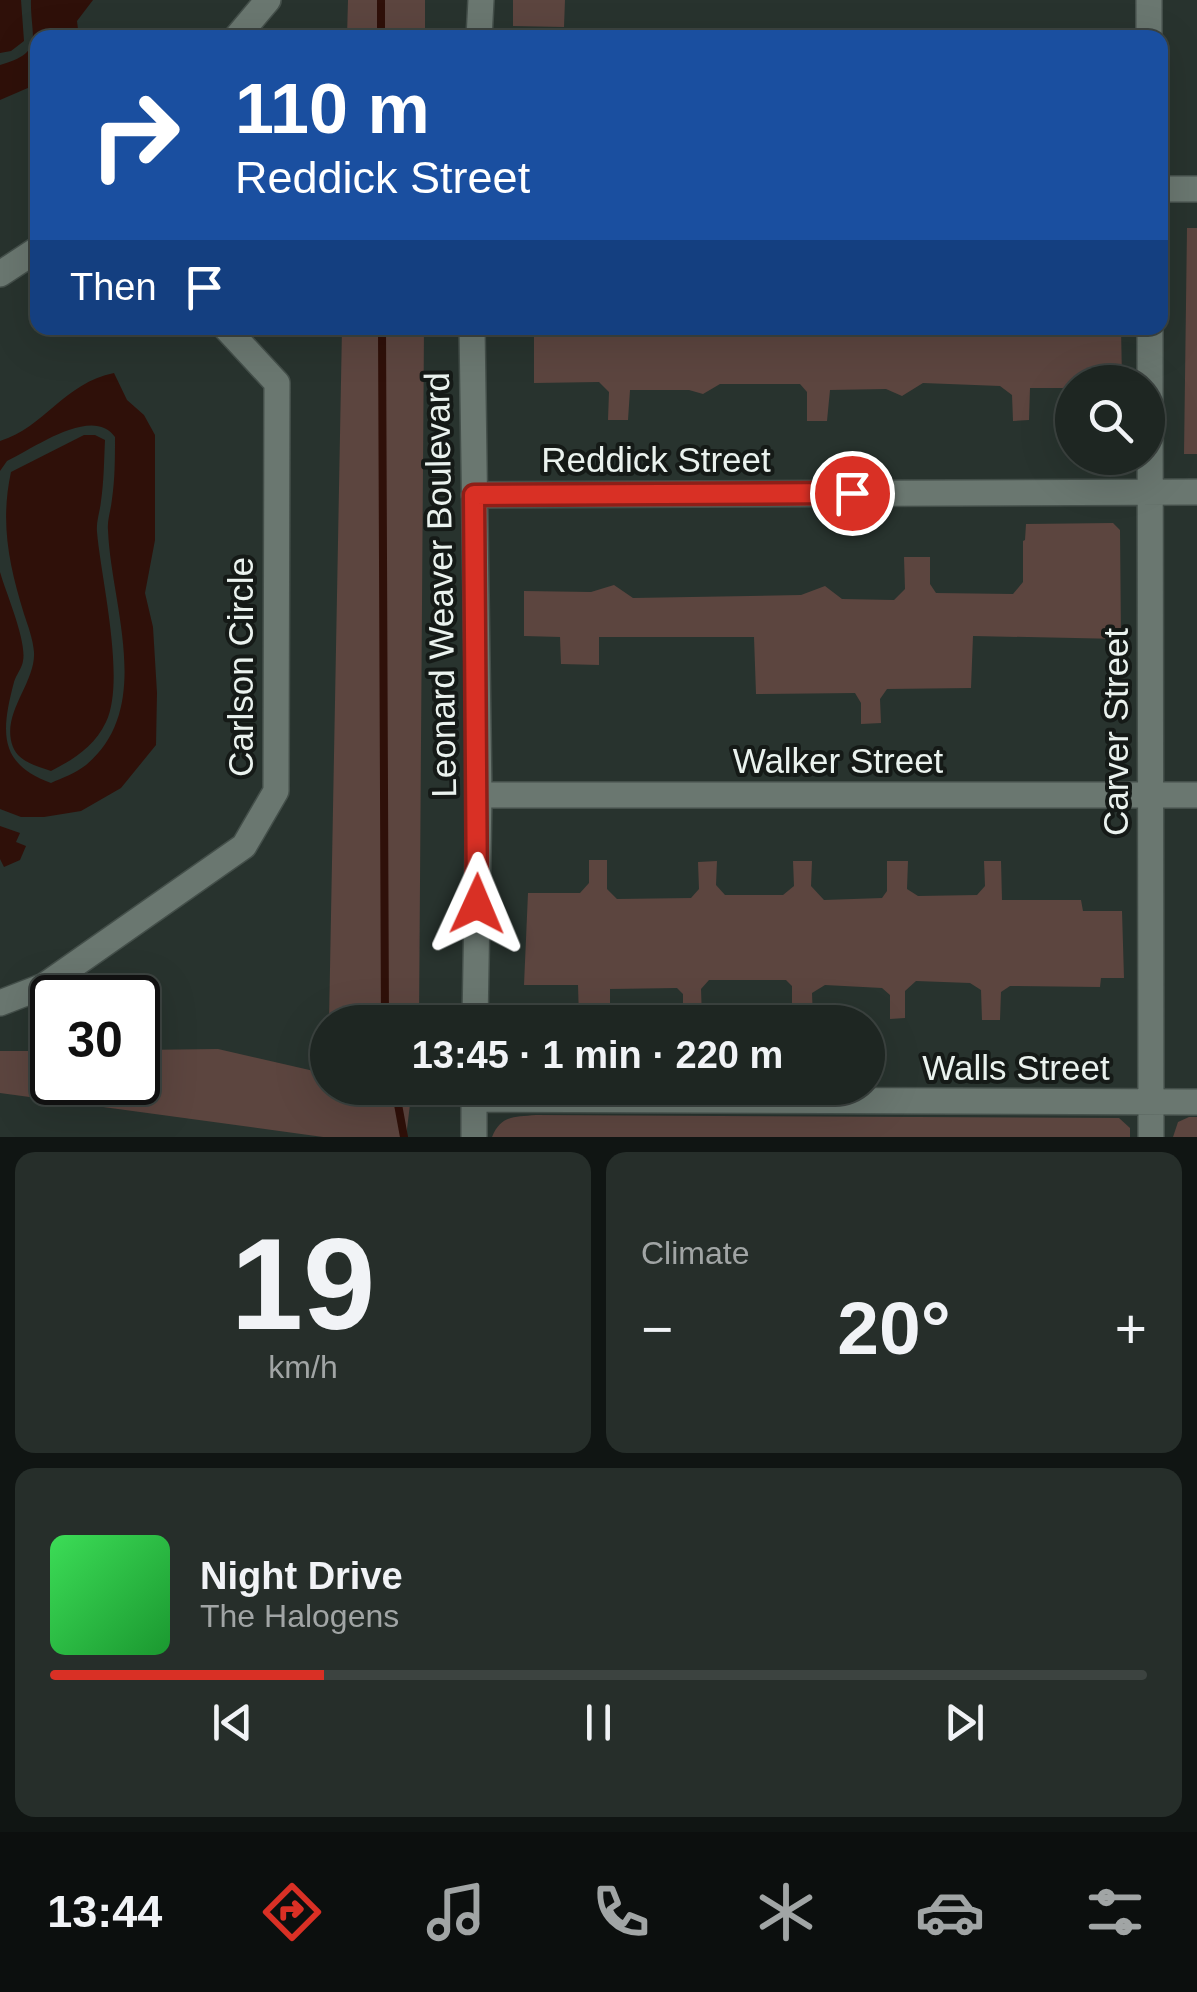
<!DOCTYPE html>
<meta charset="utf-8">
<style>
body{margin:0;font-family:Arial,sans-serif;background:#262e2a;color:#f1f3f6;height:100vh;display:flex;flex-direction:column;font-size:38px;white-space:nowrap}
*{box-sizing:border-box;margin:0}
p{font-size:32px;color:#a1a5a5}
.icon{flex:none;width:55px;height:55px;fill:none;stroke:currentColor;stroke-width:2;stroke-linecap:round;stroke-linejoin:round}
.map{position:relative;height:1137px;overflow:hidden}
.details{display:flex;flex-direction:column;gap:15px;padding:15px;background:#101513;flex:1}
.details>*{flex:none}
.hud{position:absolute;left:30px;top:30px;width:1138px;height:305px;border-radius:20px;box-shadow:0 10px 40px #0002,0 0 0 2px #3c4340;background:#1a4fa0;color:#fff;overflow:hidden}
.controls{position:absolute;left:1055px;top:365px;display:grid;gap:20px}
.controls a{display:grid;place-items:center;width:110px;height:110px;border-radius:50%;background:#1e2622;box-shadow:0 10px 40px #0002,0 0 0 2px #3c4340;font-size:50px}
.speed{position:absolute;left:30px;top:975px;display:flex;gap:20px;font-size:50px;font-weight:700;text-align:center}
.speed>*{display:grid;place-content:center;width:130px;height:130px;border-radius:50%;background:#1e2622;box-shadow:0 10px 40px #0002,0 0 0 2px #3c4340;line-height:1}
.speed .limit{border:5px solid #111;border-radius:15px;background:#fff;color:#111}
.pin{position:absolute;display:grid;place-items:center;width:85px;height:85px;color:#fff;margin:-42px;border:5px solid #fff;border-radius:50%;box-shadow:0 2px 10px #0007}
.me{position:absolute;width:110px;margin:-55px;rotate:1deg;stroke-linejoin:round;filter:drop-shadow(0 0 8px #0008)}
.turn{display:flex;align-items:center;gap:35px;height:210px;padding:0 40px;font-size:45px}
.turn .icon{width:130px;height:130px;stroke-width:2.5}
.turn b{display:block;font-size:70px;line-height:85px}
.then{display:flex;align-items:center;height:95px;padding:0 40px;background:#0003;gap:20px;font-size:38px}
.big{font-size:75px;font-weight:700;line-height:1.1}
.details .card{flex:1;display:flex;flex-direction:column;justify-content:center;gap:15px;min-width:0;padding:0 35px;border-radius:20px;background:#262e2a}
.details .dial{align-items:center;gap:0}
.dial b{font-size:130px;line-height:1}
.song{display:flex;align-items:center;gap:30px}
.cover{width:120px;height:120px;border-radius:15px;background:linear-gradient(135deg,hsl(130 70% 55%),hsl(130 70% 35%))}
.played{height:10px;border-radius:5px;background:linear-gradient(90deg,#d93025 25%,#3c4340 25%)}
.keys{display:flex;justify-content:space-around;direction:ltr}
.heat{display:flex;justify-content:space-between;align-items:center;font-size:55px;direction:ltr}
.details .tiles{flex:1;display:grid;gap:15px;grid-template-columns:1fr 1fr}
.card:last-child{grid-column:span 2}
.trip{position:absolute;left:310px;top:1005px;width:575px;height:100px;border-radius:50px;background:#1e2622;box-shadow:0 10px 40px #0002,0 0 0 2px #3c4340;font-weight:700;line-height:100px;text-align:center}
.menu{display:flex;height:160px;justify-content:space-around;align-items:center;background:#0c0f0e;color:#a1a5a5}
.menu .icon{width:70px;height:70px}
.menu .active{color:#d93025}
.menu b{font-size:45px;color:#f1f3f6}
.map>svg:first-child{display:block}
.green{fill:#5c453f}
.water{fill:#2f1009}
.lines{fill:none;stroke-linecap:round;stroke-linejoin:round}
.stream{stroke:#2f1009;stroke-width:8}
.minor-casing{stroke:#444f4a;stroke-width:28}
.minor{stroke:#6a7770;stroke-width:25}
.route-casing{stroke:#8d1f18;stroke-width:25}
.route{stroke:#d93025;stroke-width:18}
.labels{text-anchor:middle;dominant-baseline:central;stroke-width:8;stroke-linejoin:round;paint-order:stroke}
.street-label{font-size:35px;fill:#eaf2ee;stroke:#151a17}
</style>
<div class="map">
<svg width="1197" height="1137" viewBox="0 0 1197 1137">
<rect width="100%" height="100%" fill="#28332e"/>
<path class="green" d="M348 0H425V37H347Z
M513 0H565L564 27 513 26Z
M1187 228H1197V454H1184Z
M342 328H424L419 1022H329Z
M534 328H1121L1122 378 1072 382V388H1030L1029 420 1013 421 1012 395 1000 386 923 383 902 396 886 389 830 390 827 421H807V392L800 384H720L703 394 689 390H630L628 420H608L609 392 599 382 534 383Z
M1113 523 1120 530 1121 639 973 636 971 688 887 689 880 699 881 723 861 724V703L855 693 756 694 754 637H599V665L561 664 560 637 524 636V591L591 592 614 585 633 598 801 595 825 586 842 599 894 600 905 589 904 557H930V584L936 593 1013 594 1023 582V541L1025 540 1026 524Z
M589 860H607V889L617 899 691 898 699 889 698 862 717 861 716 885 725 895H783L794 886 793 861H812L811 886 824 900 882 898 887 891V861H908L907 889 918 896 977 895 985 886 984 861H1001L1002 900H1081L1083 911H1122L1124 978H1101L1100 987 1010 986 1001 992 1000 1020H982L981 990 970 983 916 981 905 991V1018L890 1019V995L882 988 825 985 812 993 813 1020 792 1019V986L786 980H709L701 989 702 1018H683V994L677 988 610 989V1018L579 1019 578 985H524L528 893H580L589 883Z
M218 1049 327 1074 328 1088H412L406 1137H323L0 1093V1051H52V1082H138V1050Z
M536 1115 1119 1118 1130 1128V1137H492C501 1115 514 1117 536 1115Z
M1189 1117H1197V1137H1173L1178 1122Z"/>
<path class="water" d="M0 0H21L24 41 11 51 0 53Z
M31 0H93L77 21 79 37 38 38 37 84 0 100V65C46 52 30 37 31 0Z
M114 373 127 400 144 415 155 435V540L145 593 153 627 157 693 156 745 121 788 81 811 44 817H21L0 809V572C6 593 27 641 23 661 22 668 16 675 14 682 0 735 0 764 51 783 62 778 76 773 86 765 155 707 111 606 108 530 107 520 111 510 112 499 115 479 115 458 115 437 93 405 34 448 7 461L0 471V441C45 427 64 383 114 373Z
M84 435H95L105 440C104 460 104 481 101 501 100 512 96 521 97 532 101 579 126 680 106 722 94 747 74 759 51 771 37 766 19 762 13 747 0 714 36 683 34 652 33 639 28 626 24 614 9 565 0 523 11 472Z
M0 826 20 833 16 842 26 846 20 860 4 867 0 859Z"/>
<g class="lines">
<path class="stream" d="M381 0V38
M382 328 385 1022
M395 1088 404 1137"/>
<defs>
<path id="minor" d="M1149 0V38
M236 38 268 0
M479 38 481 0
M1160 189H1197
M0 274 38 249
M472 328 479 795 475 1022
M1150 328 1151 1137
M474 495 1197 492
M479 795H1197
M0 1003 44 986 244 846 276 791 277 383 226 328
M474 1099 1197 1102
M474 1137V1088"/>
</defs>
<use href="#minor" class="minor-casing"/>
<use href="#minor" class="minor"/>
</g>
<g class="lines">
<defs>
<path id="route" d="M477 904 474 495 852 493"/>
</defs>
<use href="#route" class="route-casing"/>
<use href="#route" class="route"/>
</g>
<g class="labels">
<g class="street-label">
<text x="656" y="459">Reddick Street</text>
<text transform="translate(440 585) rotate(-91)">Leonard Weaver Boulevard</text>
<text transform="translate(240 667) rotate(-90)">Carlson Circle</text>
<text transform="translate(1115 732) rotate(-90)">Carver Street</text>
<text x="838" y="760">Walker Street</text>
<text x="1016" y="1067">Walls Street</text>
</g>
</g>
</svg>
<div class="controls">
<a><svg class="icon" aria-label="search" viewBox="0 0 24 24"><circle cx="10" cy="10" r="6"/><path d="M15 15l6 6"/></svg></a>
</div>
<div class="speed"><div class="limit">30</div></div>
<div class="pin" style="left:852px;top:493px;background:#d93025"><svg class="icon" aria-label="arrive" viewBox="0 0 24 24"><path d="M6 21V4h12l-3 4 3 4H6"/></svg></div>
<svg class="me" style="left:477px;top:904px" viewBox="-20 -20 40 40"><path d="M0-17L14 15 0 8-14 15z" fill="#d93025" stroke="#fff" stroke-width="4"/></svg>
<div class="trip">13:45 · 1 min · 220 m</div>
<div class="hud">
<div class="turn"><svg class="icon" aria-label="right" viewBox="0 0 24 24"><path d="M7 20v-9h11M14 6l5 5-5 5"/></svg><div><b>110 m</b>Reddick Street</div></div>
<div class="then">Then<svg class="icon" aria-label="arrive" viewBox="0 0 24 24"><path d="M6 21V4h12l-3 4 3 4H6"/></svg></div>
</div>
</div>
<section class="details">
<div class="tiles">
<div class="card dial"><b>19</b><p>km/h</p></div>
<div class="card"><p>Climate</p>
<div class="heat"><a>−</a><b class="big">20°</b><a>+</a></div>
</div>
<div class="card">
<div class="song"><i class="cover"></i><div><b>Night Drive</b><p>The Halogens</p></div></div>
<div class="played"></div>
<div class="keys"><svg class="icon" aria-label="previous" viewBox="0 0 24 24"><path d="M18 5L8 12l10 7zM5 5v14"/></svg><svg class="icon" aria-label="pause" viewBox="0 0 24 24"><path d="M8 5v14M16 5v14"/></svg><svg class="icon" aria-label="next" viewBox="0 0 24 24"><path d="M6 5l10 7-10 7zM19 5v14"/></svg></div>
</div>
</div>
</section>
<nav class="menu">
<b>13:44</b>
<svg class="icon active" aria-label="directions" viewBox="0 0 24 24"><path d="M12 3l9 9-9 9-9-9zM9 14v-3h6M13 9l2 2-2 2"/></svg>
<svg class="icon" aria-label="music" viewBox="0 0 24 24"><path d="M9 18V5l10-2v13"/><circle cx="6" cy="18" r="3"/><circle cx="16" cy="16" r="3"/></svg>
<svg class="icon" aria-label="phone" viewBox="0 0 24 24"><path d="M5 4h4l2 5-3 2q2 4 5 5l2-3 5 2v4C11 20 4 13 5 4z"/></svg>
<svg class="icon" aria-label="climate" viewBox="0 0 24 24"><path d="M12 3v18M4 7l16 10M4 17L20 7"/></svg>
<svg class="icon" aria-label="car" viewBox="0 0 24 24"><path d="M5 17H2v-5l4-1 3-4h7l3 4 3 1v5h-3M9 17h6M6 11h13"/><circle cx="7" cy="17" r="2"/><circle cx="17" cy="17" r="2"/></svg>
<svg class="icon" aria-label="filters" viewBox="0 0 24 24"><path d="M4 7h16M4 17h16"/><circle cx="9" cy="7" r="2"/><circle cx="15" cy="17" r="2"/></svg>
</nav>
